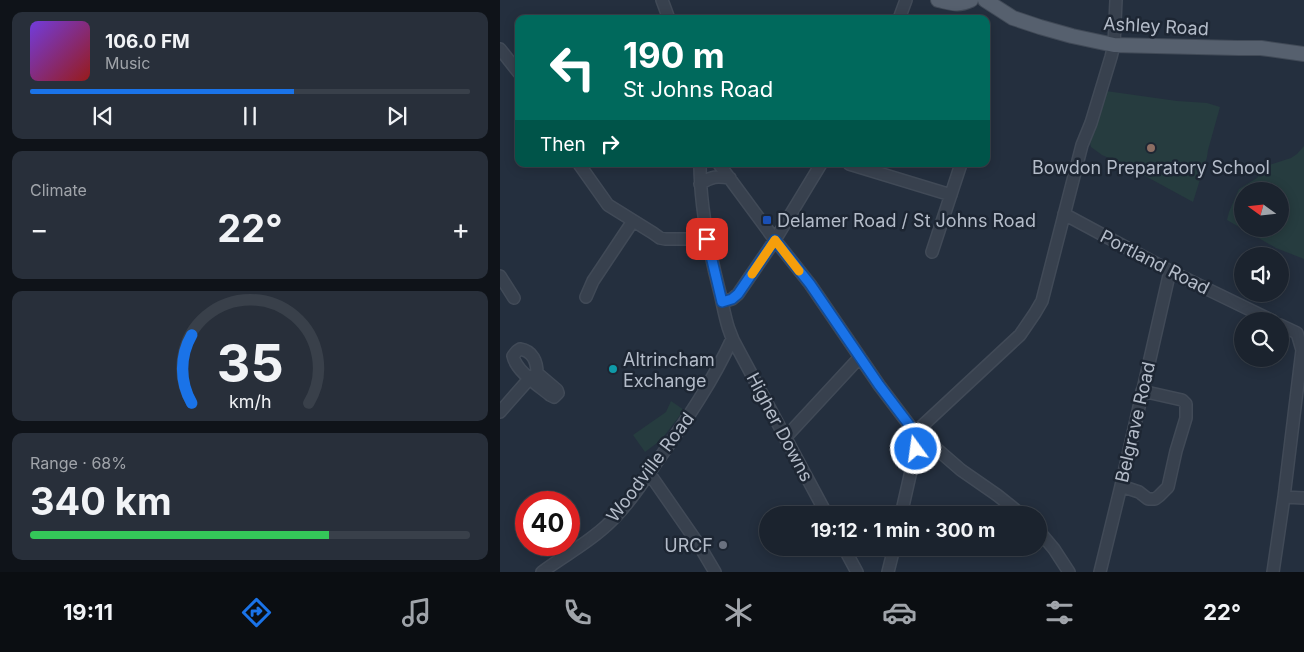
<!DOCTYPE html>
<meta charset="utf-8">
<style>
body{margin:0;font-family:Inter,sans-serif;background:#282f3a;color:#f1f3f6;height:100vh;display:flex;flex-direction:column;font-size:19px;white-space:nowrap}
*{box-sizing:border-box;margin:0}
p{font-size:16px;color:#a0a4aa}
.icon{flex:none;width:28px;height:28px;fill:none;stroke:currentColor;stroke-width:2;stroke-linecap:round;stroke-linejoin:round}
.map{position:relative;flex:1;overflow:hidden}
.panel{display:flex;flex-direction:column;gap:12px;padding:12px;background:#0f1319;width:500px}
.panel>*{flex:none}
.guide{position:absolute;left:15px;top:15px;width:475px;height:152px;border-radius:10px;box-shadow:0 2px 12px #0003,0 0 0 1px #39404a;background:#00695c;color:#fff;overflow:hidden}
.needle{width:32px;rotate:285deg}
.controls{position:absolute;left:734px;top:182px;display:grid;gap:10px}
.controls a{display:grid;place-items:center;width:55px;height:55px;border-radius:50%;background:#1b232e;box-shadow:0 2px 12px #0003,0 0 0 1px #39404a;font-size:25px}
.speed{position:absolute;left:15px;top:491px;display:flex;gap:10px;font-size:25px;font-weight:700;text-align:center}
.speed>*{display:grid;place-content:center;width:65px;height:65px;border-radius:50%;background:#1b232e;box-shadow:0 2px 12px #0003,0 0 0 1px #39404a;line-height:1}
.speed .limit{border:8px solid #d22;background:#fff;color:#111}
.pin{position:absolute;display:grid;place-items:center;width:42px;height:42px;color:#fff;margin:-21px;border-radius:10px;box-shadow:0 2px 8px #0006}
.me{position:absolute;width:55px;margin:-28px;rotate:346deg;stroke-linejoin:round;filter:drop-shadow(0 0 4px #0008)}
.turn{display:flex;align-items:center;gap:18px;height:105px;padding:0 25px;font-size:22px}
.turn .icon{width:65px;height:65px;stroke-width:2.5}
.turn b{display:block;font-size:35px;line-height:42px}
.then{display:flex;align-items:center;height:48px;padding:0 25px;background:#0003;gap:10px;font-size:19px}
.big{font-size:38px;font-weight:700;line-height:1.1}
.panel .widget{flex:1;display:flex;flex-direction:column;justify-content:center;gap:8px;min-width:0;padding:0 18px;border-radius:10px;background:#282f3a}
.panel .dial{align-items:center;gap:0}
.dial svg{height:130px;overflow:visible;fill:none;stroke:#39404a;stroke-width:7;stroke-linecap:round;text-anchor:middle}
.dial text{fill:#f1f3f6;stroke:none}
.song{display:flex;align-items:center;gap:15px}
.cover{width:60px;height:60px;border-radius:8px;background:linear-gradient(135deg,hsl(260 70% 55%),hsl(0 70% 35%))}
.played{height:5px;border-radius:2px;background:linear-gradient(90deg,#1a73e8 60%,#39404a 60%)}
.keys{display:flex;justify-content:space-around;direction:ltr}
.heat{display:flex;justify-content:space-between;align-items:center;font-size:28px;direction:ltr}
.charge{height:8px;border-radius:4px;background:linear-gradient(90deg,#34c759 68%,#39404a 0)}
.trip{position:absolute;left:259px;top:506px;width:288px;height:50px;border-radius:25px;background:#1b232e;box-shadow:0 2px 12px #0003,0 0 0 1px #39404a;font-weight:700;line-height:50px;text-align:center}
.dock{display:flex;height:80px;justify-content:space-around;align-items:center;background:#0b0e12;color:#a0a4aa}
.dock .icon{width:35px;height:35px}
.dock .active{color:#1a73e8}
.dock b{font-size:22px;color:#f1f3f6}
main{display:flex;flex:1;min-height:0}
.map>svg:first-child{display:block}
.green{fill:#263c3f;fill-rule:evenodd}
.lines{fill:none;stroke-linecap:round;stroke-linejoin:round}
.minor-casing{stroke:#414a57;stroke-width:14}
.major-casing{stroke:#414a57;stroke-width:16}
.minor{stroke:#38414e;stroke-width:11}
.major{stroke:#56606e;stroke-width:14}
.route-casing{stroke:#114b97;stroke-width:12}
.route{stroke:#1a73e8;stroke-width:9}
.slow{stroke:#f59e0b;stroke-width:9}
.education-dot{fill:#8d6e63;stroke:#1d2633;stroke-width:2}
.transit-dot{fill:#1a4fb4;stroke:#1d2633;stroke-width:2}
.culture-dot{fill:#0f9aa8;stroke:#1d2633;stroke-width:2}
.worship-dot{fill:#6b7280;stroke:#1d2633;stroke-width:2}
.labels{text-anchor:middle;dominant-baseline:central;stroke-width:5;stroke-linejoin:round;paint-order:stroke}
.street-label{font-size:18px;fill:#b4bcc9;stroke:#1d2633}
.poi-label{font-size:18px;fill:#b4bcc9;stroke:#1d2633;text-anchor:start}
</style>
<main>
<section class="panel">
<div class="widget">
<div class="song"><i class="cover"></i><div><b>106.0 FM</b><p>Music</p></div></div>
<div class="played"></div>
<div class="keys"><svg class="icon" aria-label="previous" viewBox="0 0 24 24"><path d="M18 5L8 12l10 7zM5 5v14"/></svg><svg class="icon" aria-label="pause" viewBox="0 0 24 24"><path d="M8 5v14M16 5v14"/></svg><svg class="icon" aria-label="next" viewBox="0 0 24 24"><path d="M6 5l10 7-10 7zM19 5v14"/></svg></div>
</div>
<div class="widget"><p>Climate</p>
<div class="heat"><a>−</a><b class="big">22°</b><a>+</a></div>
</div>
<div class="widget dial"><svg viewBox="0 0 100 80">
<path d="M14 69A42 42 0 1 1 86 69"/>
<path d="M14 69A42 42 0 0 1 14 27" stroke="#1a73e8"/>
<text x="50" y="56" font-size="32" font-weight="700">35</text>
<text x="50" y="72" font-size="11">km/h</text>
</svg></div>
<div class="widget"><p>Range · 68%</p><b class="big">340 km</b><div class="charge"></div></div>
</section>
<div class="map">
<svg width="804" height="572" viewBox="0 0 804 572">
<rect width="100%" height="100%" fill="#242f3e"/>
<path class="green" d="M606 91 677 101 707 103 720 107 708 150 707 157 693 202 627 166 602 155 591 147 590 143Z
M804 146V259L776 248 727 220 729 212 739 189 757 178 766 166 791 158 797 154ZM742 191H780V229H742Z
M171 401 184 410 161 440 145 452 133 435 166 412Z"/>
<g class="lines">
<defs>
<path id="minor" d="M162 0 169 19
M399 19 406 0
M0 49 19 73
M79 164 108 205 153 233 160 238 165 239H207
M200 164C200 207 209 251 220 293 225 314 227 332 239 351L327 515
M219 164 275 240 310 284 379 385 410 426 415 436 416 449 401 515
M349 164 451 195
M200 184C212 176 217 176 230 178
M564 214 670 271 773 321
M432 252 461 164
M0 276 14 298
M86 297 93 281 133 221
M222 302 232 299 238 294 275 240 321 164
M20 349C33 351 37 362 37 373L57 390 58 393 54 397 50 395C39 386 16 371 13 356L17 351Z
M0 412 30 378 36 374
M413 431 421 427 520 335 535 313 542 301 582 145 591 123 611 57 614 45 616 0
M285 438 360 357
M416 441 425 442 431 444 461 470 497 495 522 515
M149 473 199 545 215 572
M621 486 639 492 648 499H655L659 496 668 487 676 451 686 418V404L682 400 642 391
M784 497 804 498
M538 530 554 549 569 572
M344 548 357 572
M42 572C63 556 87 544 107 525 128 506 144 480 161 456 187 419 213 381 232 339
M388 572 394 548
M600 572 621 486 670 271
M773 572 784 497 802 350 797 333 780 325"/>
<path id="major" d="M438 0C452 3 458 6 471 0
M485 0 513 18 540 27 572 36 614 45 738 48H761L804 54"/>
</defs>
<use href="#minor" class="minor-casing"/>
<use href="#major" class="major-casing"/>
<use href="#minor" class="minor"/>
<use href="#major" class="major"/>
</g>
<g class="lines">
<defs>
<path id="route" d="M207 239 222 302 232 299 238 294 275 240 310 284 379 385 410 426 415 436 416 449"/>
</defs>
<use href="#route" class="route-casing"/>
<use href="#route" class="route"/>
<path class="slow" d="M252 274 275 240 299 271"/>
</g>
<circle class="education-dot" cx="651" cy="148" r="5"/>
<rect class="transit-dot" x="262" y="215" width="10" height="10" rx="2.5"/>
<circle class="culture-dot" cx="113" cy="369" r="5"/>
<circle class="worship-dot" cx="223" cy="545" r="5"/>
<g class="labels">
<g class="street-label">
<text transform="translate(656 26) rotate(3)">Ashley Road</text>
<text transform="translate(655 262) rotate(27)">Portland Road</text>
<text transform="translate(635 422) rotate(-77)">Belgrave Road</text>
<text transform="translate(280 427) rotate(62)">Higher Downs</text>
<text transform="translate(150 467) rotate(-53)">Woodville Road</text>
</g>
<g class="poi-label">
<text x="651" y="167" text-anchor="middle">Bowdon Preparatory School</text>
<text x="277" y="220">Delamer Road / St Johns Road</text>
<text x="123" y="359">Altrincham<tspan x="123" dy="21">Exchange</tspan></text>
<text x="213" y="545" text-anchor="end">URCF</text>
</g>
</g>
</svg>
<div class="controls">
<a><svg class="needle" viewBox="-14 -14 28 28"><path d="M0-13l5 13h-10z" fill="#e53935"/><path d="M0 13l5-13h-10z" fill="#a0a4aa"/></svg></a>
<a><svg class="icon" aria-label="sound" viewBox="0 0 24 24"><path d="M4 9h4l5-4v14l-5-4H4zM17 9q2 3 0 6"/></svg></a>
<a><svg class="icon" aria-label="search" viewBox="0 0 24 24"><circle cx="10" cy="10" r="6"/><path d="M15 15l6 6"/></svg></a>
</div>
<div class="speed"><div class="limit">40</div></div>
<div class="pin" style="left:207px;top:239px;background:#d93025"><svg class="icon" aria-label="arrive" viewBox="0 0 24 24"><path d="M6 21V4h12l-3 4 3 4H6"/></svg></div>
<svg class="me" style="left:416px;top:449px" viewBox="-20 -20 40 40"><circle r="17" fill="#1a73e8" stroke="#fff" stroke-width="3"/><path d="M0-11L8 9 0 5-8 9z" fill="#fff"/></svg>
<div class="trip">19:12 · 1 min · 300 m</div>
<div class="guide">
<div class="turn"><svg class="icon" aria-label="left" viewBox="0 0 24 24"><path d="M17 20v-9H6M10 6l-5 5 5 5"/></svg><div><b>190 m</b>St Johns Road</div></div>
<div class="then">Then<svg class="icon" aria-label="right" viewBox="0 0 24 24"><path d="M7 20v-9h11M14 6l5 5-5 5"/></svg></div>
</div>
</div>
</main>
<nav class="dock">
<b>19:11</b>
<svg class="icon active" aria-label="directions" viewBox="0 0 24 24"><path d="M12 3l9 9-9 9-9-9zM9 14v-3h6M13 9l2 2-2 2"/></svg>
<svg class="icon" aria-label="music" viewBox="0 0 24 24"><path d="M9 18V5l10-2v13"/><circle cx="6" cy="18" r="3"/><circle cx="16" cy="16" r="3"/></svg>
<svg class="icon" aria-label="phone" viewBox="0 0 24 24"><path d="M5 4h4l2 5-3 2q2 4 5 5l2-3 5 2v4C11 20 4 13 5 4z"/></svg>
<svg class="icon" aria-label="climate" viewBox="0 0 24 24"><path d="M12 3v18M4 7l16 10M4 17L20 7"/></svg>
<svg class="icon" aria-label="car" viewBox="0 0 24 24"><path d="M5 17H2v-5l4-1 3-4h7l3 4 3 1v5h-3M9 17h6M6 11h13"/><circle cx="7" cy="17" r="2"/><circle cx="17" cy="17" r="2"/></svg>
<svg class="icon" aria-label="filters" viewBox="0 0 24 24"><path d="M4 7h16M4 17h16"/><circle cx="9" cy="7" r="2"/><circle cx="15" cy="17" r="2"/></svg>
<b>22°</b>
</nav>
